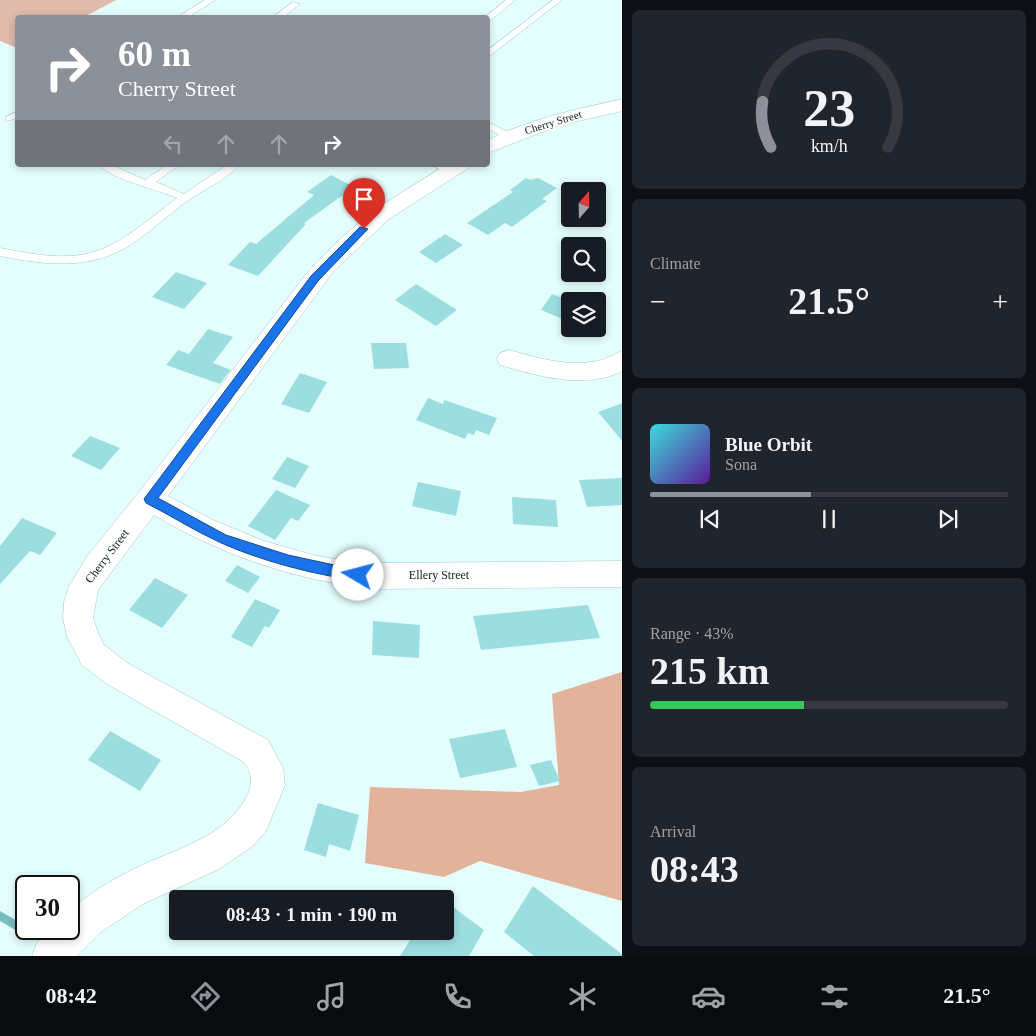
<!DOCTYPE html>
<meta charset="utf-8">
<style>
body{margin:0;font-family:Georgia,serif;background:#20242c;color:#f1f3f6;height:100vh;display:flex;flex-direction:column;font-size:19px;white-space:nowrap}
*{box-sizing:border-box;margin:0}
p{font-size:16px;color:#9ea1a6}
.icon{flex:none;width:28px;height:28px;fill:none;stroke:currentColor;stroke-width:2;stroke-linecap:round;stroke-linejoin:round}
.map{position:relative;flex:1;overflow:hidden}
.drawer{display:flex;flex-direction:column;gap:10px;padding:10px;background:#0d0f14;width:414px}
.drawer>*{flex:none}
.guide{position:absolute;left:15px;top:15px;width:475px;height:152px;border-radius:5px;box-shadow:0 2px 8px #0003;background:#8c9099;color:#fff;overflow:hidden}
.needle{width:32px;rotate:20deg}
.tools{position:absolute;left:561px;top:182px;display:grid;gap:10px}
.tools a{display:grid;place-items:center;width:45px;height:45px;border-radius:5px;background:#171b24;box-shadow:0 2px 8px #0003;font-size:25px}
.speed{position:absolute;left:15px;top:875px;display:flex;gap:10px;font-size:25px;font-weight:700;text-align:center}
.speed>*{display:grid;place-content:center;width:65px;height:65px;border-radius:50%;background:#171b24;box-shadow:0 2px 8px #0003;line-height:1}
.speed .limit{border:2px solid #111;border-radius:8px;background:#fff;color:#111}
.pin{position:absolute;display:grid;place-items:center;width:42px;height:42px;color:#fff;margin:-51px -21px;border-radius:50% 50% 50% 0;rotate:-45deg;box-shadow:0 0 5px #0007}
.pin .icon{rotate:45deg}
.me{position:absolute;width:55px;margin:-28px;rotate:278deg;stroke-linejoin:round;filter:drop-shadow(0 0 4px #0008)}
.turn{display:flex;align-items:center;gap:18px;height:105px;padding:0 20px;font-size:22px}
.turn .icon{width:65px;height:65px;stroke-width:2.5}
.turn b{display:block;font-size:35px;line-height:42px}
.lanes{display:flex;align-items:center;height:48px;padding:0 20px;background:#0003;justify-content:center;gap:25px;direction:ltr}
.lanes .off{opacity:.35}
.big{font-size:38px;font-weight:600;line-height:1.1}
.drawer .tile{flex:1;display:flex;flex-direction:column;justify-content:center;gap:8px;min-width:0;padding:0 18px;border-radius:8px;background:#20242c}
.drawer .dial{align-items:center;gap:0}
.dial svg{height:130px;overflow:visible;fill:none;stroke:#363941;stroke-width:7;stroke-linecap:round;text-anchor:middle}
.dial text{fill:#f1f3f6;stroke:none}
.song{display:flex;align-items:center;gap:15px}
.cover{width:60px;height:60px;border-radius:8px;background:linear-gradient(135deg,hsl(180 70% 55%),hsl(270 70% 35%))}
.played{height:5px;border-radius:2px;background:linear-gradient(90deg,#8c9099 45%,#363941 45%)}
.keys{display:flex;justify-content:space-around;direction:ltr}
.heat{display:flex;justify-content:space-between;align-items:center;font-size:28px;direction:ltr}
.charge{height:8px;border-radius:4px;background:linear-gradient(90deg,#34c759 43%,#363941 0)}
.trip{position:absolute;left:169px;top:890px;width:285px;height:50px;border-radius:5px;background:#171b24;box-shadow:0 2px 8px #0003;font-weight:600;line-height:50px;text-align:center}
.menu{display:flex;height:80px;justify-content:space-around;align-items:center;background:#090b0e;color:#9ea1a6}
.menu .icon{width:35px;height:35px}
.menu .active{color:#8c9099}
.menu b{font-size:22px;color:#f1f3f6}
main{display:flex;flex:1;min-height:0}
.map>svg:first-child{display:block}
.green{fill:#debbaa}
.forest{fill:#e2b29a}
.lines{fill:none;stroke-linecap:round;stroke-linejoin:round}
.stream{fill:#7bbcbd;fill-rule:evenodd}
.building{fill:#9cdedf}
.lane-casing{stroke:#a0cacb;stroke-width:1}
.street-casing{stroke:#a0cacb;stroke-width:1}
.lane{fill:#fff;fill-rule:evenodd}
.street{fill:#fff;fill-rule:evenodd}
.route{fill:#1a73e8;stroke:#114b97}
.labels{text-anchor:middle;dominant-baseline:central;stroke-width:4;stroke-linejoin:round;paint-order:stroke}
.far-street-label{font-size:11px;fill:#0d1e1e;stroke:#fff}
.street-label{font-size:12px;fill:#0d1e1e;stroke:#fff}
</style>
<main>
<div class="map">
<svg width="623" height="956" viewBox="0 0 623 956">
<rect width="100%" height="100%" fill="#e4fefe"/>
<path class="green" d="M0 0H116L84 17 18 18 17 48 0 41Z"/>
<path class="forest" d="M622 672V901L480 861 444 877 365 863 370 787 521 792 559 785 552 694Z"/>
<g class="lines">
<path class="stream" d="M0 911 26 926V929H30L32 932 30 935 27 937 24 935 0 921Z"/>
</g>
<path class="building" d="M331 175 354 187 304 223 306 224 258 276 228 265 250 242 256 244 314 195 307 192Z
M526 178 530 180 538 178 557 188 542 199 547 201 512 227 505 223 488 235 467 223 513 192 510 190Z
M445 234 463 245 436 263 419 252Z
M176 272 207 283 184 309 152 297Z
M416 284 457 310 436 326 395 300Z
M552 294 570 301V322L541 310Z
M208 329 233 337 213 363 231 370 220 384 166 365 178 350 189 354Z
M371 343H406L409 368 374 369Z
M300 373 327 382 309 413 281 404Z
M428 398 443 404 444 400 497 418 489 435 476 430 474 435 468 433 465 439 416 420Z
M623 403V442L598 412Z
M90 436 120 448 101 470 71 456Z
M287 457 309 466 295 488 272 479Z
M623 478V505L587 507 579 480Z
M418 482 461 491 456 516 412 506Z
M276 490 310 505 298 521 291 518 275 540 248 526Z
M512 497 556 500 558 527 513 524Z
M22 518 57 533 40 555 30 551 0 584V546Z
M237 565 260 577 248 593 225 581Z
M155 578 188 595 162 628 129 610Z
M255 599 280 610 269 628 265 626 252 647 231 637Z
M588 605 600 638 481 650 473 616Z
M373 621 420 625 419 658 372 655Z
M505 729 517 767 460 778 449 739Z
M110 731 161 760 140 791 88 760Z
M551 760 560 781 539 786 530 765Z
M318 803 359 815 350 851 329 844 326 857 304 850Z
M533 886 623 955V956H534L504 932Z
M445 901 484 930 469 956H400L416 931H445Z"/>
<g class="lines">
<defs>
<path id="lane" d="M205 0H215L187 18H176Z
M506 0H515L491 20 484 18Z
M553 0H562L488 57V50Z
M293 2 300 4 282 18H272Z
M18 111V118L6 121V117Z
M488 122 512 134 514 136 506 138 488 129Z
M99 165H112L145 180 167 165H179L156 182 184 194 227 165H239C226 180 202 190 186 202 168 215 151 231 132 244 90 271 46 265 0 256V248C93 267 105 254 177 198 156 189 113 180 99 165Z
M432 165H444L454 172 449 175Z"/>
<path id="street" d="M623 99V111L560 125 488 153V140C530 119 576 109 623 99Z
M446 165H470L467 169 389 219 333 272 168 496 213 520 264 541 317 556 347 561 377 563 623 561V587L377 589C297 581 223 556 154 515L98 590 93 618 98 633 104 645 129 664 268 740 283 768 285 785 266 831 253 846 219 869 143 904 101 932 77 956H32L37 942 51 929H69V911C88 894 113 879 136 868 175 849 224 838 246 798 253 785 253 774 244 762L107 684 82 665 67 637 63 618 64 602 69 586 88 555 140 491 307 273 339 240 374 210Z
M509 350C537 358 568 367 597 361 606 360 614 354 623 351V371C584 390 538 376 500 365L497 359 500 353Z"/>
</defs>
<use href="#lane" class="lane-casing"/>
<use href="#street" class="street-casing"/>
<use href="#lane" class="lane"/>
<use href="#street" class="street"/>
</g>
<path class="route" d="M360 227 368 229 318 281 158 498 226 535 288 555 362 571 364 575 358 580C316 576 255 559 217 541 193 530 170 515 146 503L144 499 311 276Z"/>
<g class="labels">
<g class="far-street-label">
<text transform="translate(553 122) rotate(-17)">Cherry Street</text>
</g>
<g class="street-label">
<text transform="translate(107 556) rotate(-53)">Cherry Street</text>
<text x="439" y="575">Ellery Street</text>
</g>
</g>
</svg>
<div class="tools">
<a><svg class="needle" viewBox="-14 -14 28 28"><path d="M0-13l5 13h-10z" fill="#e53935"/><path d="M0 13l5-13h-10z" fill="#9ea1a6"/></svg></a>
<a><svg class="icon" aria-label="search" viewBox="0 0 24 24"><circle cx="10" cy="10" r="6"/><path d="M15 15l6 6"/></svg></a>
<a><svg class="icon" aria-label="layers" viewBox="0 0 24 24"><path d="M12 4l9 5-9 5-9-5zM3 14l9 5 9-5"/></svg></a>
</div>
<div class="speed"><div class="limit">30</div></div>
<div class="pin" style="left:364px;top:229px;background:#d93025"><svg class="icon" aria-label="arrive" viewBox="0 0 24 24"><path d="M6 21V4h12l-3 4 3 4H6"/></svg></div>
<svg class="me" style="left:358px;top:575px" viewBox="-20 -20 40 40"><circle r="19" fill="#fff"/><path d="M0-13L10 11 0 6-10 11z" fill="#1a73e8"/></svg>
<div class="trip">08:43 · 1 min · 190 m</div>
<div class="guide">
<div class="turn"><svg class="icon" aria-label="right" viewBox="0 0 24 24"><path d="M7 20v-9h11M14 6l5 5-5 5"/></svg><div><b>60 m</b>Cherry Street</div></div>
<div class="lanes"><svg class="icon off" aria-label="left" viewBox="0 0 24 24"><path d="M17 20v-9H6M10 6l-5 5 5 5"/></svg><svg class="icon off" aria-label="ahead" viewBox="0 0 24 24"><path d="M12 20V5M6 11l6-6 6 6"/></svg><svg class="icon off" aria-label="ahead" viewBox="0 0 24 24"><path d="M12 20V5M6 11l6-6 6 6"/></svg><svg class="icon" aria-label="right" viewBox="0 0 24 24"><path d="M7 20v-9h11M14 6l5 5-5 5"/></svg></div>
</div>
</div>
<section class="drawer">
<div class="tile dial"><svg viewBox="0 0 100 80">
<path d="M14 69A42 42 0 1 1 86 69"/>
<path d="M14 69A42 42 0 0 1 9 41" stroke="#8c9099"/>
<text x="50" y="56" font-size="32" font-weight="700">23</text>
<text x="50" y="72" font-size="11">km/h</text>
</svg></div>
<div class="tile"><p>Climate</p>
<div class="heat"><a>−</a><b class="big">21.5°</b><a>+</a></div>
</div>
<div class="tile">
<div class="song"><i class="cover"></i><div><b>Blue Orbit</b><p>Sona</p></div></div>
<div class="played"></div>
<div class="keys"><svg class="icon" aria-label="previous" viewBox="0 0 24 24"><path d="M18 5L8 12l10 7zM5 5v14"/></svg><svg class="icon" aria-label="pause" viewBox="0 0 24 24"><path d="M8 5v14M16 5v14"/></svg><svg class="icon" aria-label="next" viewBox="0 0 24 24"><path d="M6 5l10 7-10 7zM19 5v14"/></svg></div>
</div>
<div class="tile"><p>Range · 43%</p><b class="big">215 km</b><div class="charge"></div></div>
<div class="tile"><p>Arrival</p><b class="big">08:43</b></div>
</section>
</main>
<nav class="menu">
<b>08:42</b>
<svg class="icon active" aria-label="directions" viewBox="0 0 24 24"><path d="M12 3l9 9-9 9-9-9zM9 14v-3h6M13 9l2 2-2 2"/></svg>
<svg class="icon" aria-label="music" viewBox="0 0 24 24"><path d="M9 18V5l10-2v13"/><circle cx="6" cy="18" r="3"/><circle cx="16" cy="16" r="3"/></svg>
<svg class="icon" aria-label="phone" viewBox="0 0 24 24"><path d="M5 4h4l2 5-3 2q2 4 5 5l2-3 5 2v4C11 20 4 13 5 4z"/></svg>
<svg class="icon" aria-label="climate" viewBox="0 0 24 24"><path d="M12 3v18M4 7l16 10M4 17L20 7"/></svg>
<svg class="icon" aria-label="car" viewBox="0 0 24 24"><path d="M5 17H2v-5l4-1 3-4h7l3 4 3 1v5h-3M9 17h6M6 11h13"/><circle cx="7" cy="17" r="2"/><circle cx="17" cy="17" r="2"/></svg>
<svg class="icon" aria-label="filters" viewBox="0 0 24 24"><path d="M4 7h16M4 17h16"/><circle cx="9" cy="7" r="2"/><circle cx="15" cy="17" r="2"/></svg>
<b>21.5°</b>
</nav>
